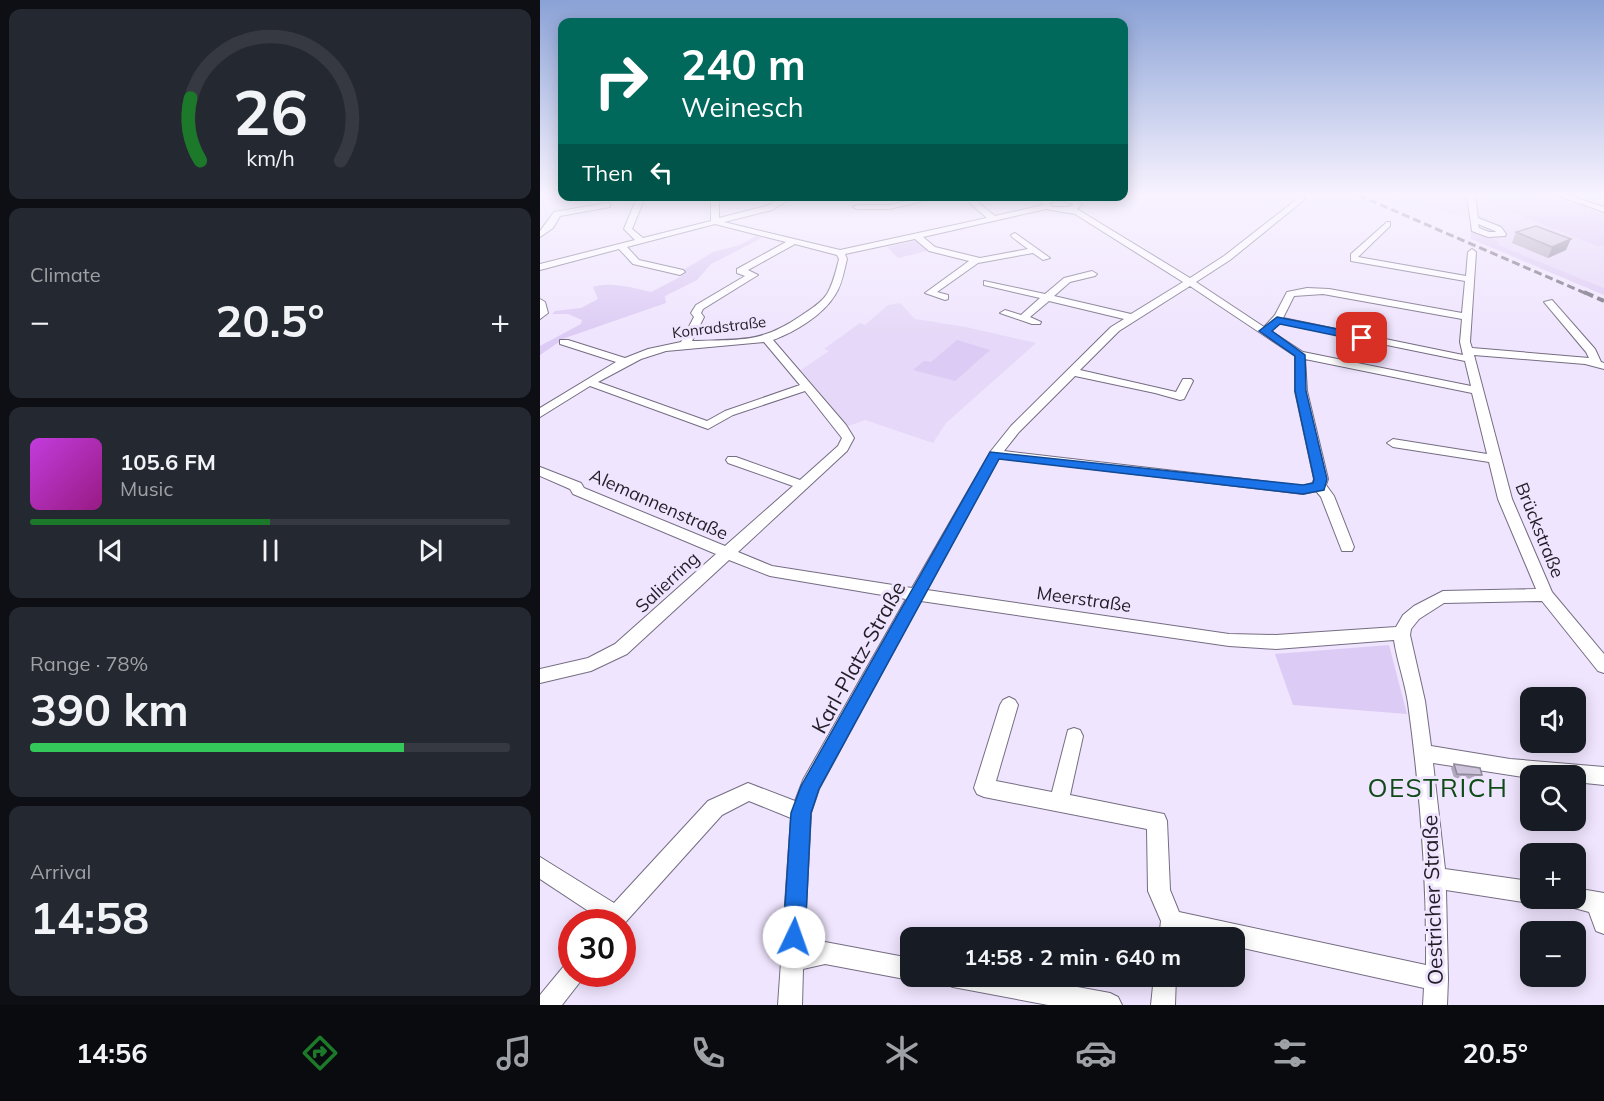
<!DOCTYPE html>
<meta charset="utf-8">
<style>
body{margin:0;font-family:Mulish,sans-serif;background:#242831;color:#f1f3f6;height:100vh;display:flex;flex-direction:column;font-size:22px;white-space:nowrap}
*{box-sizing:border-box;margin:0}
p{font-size:20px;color:#9ea1a6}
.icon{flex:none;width:33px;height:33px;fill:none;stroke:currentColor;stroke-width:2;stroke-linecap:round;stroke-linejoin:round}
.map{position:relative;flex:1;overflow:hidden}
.side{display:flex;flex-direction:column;gap:9px;padding:9px;background:#0d0f14;width:540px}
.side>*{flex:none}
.guide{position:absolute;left:18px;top:18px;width:570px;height:183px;border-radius:12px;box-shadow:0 3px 15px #0003;background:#00695c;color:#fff;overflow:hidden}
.controls{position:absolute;left:980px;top:687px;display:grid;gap:12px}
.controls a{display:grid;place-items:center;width:66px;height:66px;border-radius:12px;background:#171b24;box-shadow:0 3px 15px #0003;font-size:30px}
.speed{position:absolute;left:18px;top:909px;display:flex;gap:12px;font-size:30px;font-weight:700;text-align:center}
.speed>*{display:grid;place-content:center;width:78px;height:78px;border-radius:50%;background:#171b24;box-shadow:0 3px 15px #0003;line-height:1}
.speed .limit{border:9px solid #d22;background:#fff;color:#111}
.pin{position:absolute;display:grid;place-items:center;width:51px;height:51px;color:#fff;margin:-26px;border-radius:12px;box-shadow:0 3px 9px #0006}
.me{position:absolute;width:66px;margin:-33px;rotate:3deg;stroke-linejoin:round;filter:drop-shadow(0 0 4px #0008)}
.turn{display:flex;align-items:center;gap:21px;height:126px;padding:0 24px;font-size:27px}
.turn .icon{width:78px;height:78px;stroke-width:2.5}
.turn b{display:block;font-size:42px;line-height:51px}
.then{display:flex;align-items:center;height:57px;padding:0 24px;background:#0003;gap:12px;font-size:22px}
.big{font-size:45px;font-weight:700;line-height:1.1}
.side .widget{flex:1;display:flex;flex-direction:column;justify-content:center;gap:9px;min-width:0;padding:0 21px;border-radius:12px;background:#242831}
.side .dial{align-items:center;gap:0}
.dial svg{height:156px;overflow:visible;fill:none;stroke:#363941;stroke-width:7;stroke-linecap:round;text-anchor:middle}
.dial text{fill:#f1f3f6;stroke:none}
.song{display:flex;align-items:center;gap:18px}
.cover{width:72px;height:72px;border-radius:9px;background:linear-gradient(135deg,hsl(290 70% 55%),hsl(310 70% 35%))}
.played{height:6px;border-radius:3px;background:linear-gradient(90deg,#1b7929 50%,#363941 50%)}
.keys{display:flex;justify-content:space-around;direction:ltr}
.heat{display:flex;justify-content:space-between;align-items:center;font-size:33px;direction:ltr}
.charge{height:9px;border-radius:4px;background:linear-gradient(90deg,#34c759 78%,#363941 0)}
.trip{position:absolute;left:360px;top:927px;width:345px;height:60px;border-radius:12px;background:#171b24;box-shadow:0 3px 15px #0003;font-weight:700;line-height:60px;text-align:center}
.menu{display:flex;height:96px;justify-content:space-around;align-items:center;background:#090b0e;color:#9ea1a6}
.menu .icon{width:42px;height:42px}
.menu .active{color:#1b7929}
.menu b{font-size:27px;color:#f1f3f6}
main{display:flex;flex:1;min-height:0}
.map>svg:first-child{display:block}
.built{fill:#e5d8f8}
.green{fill:#dccbf4}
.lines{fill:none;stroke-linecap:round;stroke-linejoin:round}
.street-casing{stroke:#756d82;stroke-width:2}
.street{fill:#fff;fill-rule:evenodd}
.rail-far1{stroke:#706a79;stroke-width:3;stroke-dasharray:8 4;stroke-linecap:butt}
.rail{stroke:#706a79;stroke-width:4;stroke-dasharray:10 4.5;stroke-linecap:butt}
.wall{fill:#afa8bc}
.shaded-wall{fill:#8f8899}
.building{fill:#ccc3db;stroke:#8f8899;stroke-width:1.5}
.route{fill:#1a73e8;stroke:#114b97;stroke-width:1.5}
.labels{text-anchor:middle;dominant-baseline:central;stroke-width:6;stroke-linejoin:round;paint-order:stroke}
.far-street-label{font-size:15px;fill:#221e27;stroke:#efe5fe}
.street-label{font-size:18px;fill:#221e27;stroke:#efe5fe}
.near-street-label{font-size:21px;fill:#221e27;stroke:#efe5fe}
.near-quarter-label{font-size:26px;letter-spacing:1.5px;fill:#0f4a17;stroke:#efe5fe}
</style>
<main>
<section class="side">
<div class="widget dial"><svg viewBox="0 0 100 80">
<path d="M14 69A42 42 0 1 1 86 69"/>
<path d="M14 69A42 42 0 0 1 9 37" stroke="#1b7929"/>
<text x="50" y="56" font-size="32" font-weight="700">26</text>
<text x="50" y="72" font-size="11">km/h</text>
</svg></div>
<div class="widget"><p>Climate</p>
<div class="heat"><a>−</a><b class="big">20.5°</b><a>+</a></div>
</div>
<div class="widget">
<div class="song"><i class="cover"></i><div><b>105.6 FM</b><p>Music</p></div></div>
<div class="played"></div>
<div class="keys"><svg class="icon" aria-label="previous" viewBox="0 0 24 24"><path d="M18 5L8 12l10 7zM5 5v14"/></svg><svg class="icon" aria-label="pause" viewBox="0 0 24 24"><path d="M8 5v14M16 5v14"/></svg><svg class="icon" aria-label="next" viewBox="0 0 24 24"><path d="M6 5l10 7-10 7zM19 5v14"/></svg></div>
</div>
<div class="widget"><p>Range · 78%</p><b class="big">390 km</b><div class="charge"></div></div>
<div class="widget"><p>Arrival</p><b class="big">14:58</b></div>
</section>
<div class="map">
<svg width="1064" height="1005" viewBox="0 0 1064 1005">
<rect width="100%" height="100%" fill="#efe5fe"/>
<path class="built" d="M844 195H925L928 219 862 200Z
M939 199 1059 247 1064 245V288L961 246 954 238 942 234Z
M360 303 375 319 426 327 496 343 406 423 393 443 325 420 308 426 261 370 289 351 284 349 320 323 325 325 348 305Z"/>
<path class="green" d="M939 195H1010L1064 214V245L1059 247 939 199Z
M931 232 954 238 961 246 1064 288V295L931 239Z
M216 236 222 238 171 264 157 280 125 296 126 303 25 338 0 355V346L41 324 42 320 28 314H12L15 311 41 308 58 299 53 287C68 281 95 288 111 292L142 276 137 274 173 252 200 245Z
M373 241H378L387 251 358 258 347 247Z
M417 340 450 350 415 381 373 370 384 361 391 362Z
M849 645 867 714 753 705 735 654Z"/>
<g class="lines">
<defs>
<path id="street" d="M927 195H935L938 218 961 227 966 234 965 236 948 237 932 231ZM938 224 955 231 956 232H949L939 228Z
M1016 195H1027L1064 207V212Z
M171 196H179V218L226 206 245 196H255L232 210 184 222 300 250 447 218 422 196H430L455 216 503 205 502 201C515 194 531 194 542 204L537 209 650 278 684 256 761 196 765 198 764 200 690 260 656 282 724 327 735 315 747 292 767 288 789 289 922 313 925 281 811 261V254L847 222H850V226L818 257 926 276 928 252 932 249 936 252 930 342 932 348 1049 358 1046 352 1004 302 1012 300 1055 349 1061 362 1064 363V369L1045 364 934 355 972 499 1012 592 1064 654V673L1058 671 1002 601 904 603 879 619 871 629 870 635 885 701 891 746 970 759 1064 767V785L1035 782V776H990V778L893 763 905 869 990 881V898H998L990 903 906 890 908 979 907 1005H883L884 988 694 946V938H658L641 934V938H619L621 921 608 891 607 829 444 797 437 794 434 788 460 705 463 700 469 697 475 700 478 705 456 781 512 792 528 730 534 728 540 730 543 736 530 795 624 814 627 821 630 890 639 912 886 965C887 877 880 790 868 703 865 682 857 661 854 640L736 649 689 646 381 601 279 789 271 813 264 946 285 942 370 958V976H378L370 980 285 964 263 969 262 1005H238L251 818 209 801 182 815 82 926V922H61L62 920 0 879V857L74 903 168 801 208 783 255 801 263 780 366 599 230 576 189 560 87 654 51 671 0 683V669L48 658 75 644 176 554 33 494 30 489 0 476V467L41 483 44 488 185 546 253 486 188 463 186 460 188 457H196L260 480 298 446 302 438 265 391 193 415 168 429 50 386 0 417V408L76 362 20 344V340H28L85 358 108 349 141 342 154 317 151 313 156 305 205 276 197 273V269L246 242 175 224 87 247 99 260 143 270 145 272 140 275 93 264 79 249 0 270V264L95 240 84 229 96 200 103 202 92 229 103 238 171 221ZM522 200 533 204 529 207H512L509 203ZM506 209 535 214 643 282 591 314 514 296 530 282 555 276 557 274 552 271 524 278 505 294 444 281V285L500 298 481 315 465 310 460 313 492 324H500L501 322 490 317 509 301 584 319 571 327 471 426 451 451 372 588 232 566 198 552 307 451 314 438 306 425 233 340C255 332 283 315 295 295 302 285 304 271 307 259L305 254 375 239 389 251 429 261 385 293 405 300 408 299V295L397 292 438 263 493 253 503 260 510 258 475 233 471 235 472 237 488 249 440 258 395 247 383 237ZM255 244 297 255 299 259C296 271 293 284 287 294 281 303 271 309 262 315 220 344 200 339 152 341L164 317 161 313 163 309 218 275 208 270ZM650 286 755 356V391L774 479 773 483 763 486 464 451 479 432 535 376 615 393 640 400 644 399 653 381 651 379H643L636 392 540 370 579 331ZM783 294 922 319 920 342 923 355 743 318 754 296ZM739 323 925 361 931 386 763 352 731 331ZM224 342 260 385 185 411 167 421 58 382 101 359 126 351ZM765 359 932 393 947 454 853 439 847 443 853 447 949 462 958 499 996 589 903 591 874 606 863 615 856 627 736 635 689 634 387 590 459 458 763 494 776 491 781 497 802 551H812L814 547 794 496 786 485 788 479 767 391Z
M389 196H405L349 209H317L313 207 317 205H349Z
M67 203H70V207L20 216 13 228 0 237V231L14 212Z
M0 299 5 302 8 313 0 319Z
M1035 888 1064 893V934L1056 931 1049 912 1023 905 1020 898H1035Z
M32 963V974H43L40 982 22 1005H0V995L24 966Z
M402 976H478L570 993 578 997 582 1005H508L413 987 405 984Z
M614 976H636L635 1005H611Z"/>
</defs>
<use href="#street" class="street-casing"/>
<use href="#street" class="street"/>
<path class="rail-far1" d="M818 195 1047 294"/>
<path class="rail" d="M1044 292 1064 301"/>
</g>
<path class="wall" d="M976 232 1026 250 1008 258 972 243Z
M914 764 942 775 939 779 914 778 911 768Z"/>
<path class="shaded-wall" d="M1031 239 1026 250 1008 258 1012 247Z"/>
<path class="building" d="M996 226 1031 239 1012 247 976 232Z
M914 764 940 768 942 775 917 774Z"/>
<linearGradient id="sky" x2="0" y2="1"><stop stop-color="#8aa2d6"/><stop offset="0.58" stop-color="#f8f3ff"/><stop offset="1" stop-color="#f8f3ff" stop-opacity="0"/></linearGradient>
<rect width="1064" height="336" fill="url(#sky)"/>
<path class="route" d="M737 317 822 334 828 338 822 341 740 324 732 331 765 355 766 391 787 479 784 490 763 494 459 459 279 789 271 813 265 937 262 945 254 948 246 945 243 937 251 813 261 786 450 452 763 485 773 483 774 479 755 391V356L719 331Z"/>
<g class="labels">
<g class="far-street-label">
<text transform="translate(179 327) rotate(-7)">Konradstraße</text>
</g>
<g class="street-label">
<text transform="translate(119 504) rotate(24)">Alemannenstraße</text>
<text transform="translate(1000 530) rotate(68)">Brückstraße</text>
<text transform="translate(127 582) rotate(-43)">Salierring</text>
<text transform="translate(544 599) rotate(8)">Meerstraße</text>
</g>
<g class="near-street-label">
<text transform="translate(318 657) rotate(-61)">Karl-Platz-Straße</text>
<text transform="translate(892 900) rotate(-92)">Oestricher Straße</text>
</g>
<g class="near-quarter-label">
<text x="898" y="787">OESTRICH</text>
</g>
</g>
</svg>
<div class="controls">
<a><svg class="icon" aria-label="sound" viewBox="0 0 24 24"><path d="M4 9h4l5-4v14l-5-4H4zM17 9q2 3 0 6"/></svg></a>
<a><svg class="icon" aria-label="search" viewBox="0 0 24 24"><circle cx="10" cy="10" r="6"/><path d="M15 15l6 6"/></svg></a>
<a>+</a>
<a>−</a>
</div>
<div class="speed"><div class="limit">30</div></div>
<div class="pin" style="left:822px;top:338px;background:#d93025"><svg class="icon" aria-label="arrive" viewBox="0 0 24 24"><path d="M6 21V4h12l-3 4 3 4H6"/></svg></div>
<svg class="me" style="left:254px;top:937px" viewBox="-20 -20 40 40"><circle r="19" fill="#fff"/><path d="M0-13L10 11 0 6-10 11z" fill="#1a73e8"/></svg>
<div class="trip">14:58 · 2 min · 640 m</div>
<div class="guide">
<div class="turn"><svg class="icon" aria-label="right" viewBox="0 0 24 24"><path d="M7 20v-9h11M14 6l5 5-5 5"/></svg><div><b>240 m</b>Weinesch</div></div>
<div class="then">Then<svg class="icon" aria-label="left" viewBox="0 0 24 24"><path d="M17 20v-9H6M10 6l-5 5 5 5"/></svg></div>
</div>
</div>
</main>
<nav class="menu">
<b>14:56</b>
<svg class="icon active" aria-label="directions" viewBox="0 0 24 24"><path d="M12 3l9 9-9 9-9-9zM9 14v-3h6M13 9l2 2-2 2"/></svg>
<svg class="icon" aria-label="music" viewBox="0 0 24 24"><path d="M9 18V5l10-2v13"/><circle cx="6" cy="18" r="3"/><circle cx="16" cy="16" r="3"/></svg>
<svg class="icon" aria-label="phone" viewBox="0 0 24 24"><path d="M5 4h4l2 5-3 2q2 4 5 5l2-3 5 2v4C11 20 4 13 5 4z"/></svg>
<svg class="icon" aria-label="climate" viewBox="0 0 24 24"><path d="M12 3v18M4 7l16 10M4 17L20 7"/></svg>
<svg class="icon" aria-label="car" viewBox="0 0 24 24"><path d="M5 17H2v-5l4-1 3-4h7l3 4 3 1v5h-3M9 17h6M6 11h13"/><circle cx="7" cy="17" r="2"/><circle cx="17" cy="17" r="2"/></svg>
<svg class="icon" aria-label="filters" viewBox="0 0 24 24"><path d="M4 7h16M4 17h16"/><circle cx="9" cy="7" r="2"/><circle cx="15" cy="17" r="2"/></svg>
<b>20.5°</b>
</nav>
